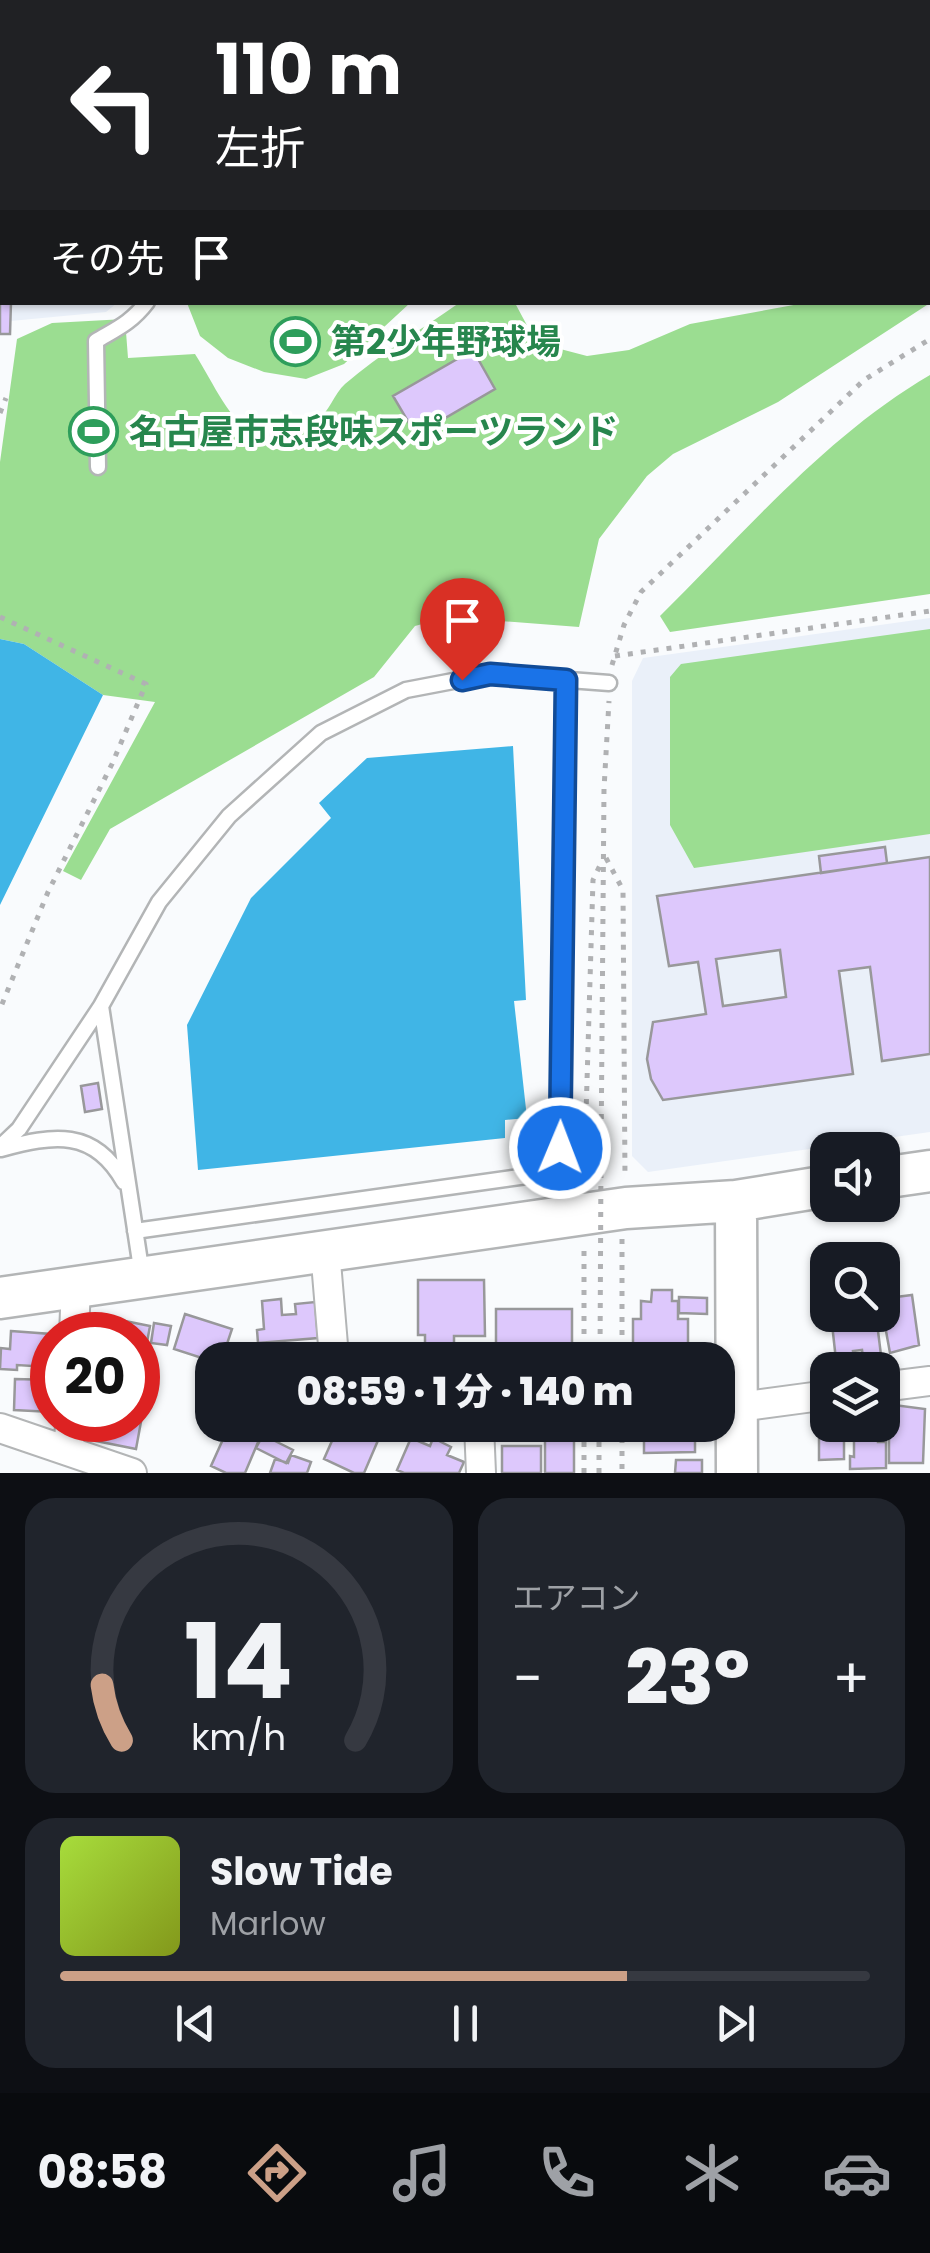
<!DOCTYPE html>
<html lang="ja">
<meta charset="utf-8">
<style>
body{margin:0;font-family:Poppins,"Noto Sans JP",sans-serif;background:#20242c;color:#f1f3f6;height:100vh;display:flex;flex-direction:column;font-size:38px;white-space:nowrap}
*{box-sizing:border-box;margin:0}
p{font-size:32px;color:#9ea1a6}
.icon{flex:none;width:55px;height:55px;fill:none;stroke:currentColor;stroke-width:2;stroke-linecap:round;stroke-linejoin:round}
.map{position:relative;height:1473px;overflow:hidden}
.details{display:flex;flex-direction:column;gap:25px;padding:25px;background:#0d0f14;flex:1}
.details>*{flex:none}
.top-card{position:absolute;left:0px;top:0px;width:930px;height:305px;box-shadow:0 2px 8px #0004;background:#202124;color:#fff;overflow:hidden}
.fabs{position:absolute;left:810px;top:1132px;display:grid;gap:20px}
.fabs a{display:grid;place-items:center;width:90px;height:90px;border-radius:20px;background:#171b24;box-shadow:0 2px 8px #0004;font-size:50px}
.speed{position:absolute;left:30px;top:1312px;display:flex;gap:20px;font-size:50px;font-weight:700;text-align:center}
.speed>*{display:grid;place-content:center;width:130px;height:130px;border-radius:50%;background:#171b24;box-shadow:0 2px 8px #0004;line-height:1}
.speed .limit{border:15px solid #d22;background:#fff;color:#111}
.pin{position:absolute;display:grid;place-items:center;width:85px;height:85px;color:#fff;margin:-102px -42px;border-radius:50% 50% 50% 0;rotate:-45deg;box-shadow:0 0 10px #0007}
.pin .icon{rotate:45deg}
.me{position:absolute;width:110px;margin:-55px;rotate:1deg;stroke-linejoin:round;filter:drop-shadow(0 0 8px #0008)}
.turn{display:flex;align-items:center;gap:35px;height:210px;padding:0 50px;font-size:45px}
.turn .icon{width:130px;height:130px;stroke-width:2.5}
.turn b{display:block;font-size:70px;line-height:85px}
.then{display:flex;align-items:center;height:95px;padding:0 50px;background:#0003;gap:20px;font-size:38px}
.big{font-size:75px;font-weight:800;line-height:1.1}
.details .widget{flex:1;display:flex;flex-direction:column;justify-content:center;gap:15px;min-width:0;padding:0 35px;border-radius:30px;background:#20242c}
.details .dial{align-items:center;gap:0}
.dial svg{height:260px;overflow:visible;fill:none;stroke:#363941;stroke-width:7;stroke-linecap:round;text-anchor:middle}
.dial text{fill:#f1f3f6;stroke:none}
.song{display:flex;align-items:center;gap:30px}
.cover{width:120px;height:120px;border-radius:15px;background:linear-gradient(135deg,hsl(80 70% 55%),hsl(70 70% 35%))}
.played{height:10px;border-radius:5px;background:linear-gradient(90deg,#cca087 70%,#363941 70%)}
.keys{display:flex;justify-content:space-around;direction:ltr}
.heat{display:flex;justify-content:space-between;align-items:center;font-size:55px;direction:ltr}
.details .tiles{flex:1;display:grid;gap:25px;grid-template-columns:1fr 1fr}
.widget:last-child{grid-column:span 2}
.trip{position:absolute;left:195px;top:1342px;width:540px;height:100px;border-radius:30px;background:#171b24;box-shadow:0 2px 8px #0004;font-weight:800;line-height:100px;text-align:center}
.tab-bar{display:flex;height:160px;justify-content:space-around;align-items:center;background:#090b0e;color:#9ea1a6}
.tab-bar .icon{width:70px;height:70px}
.tab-bar .active{color:#cca087}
.tab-bar b{font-size:45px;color:#f1f3f6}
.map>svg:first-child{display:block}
.built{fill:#eaf0f9}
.green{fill:#9bdd91}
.water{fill:#40b5e6}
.building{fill:#ddc8fc;stroke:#98989a;stroke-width:2.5;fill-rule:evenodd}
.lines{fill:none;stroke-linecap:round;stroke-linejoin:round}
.lane-casing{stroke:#b3b5b6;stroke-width:19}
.street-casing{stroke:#b3b5b6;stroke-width:32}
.secondary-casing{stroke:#b3b5b6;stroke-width:45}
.path{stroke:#b0b1b3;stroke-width:5;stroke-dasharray:5 8;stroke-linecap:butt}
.lane{stroke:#fff;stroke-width:14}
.street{stroke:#fff;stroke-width:28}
.secondary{stroke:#fff;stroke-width:40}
.path-bridge{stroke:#b0b1b3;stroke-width:5;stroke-dasharray:5 8;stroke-linecap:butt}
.route-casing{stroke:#114b97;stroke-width:25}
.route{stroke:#1a73e8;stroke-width:18}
.labels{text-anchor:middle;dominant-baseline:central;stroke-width:8;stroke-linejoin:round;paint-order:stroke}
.leisure-label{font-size:35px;font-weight:bold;fill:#27864d;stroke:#fff;text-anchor:start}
</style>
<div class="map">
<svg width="930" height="1473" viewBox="0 0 930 1473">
<rect width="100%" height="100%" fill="#f9fbfd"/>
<path class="built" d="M0 0H121L2 2V302L117 303 106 312 0 322Z
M930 618V1132L648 1172 632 1156V681L643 658Z"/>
<path class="green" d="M164 0H652L653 2H164Z
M187 303H410L344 364 306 379 264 372 228 358 200 336Z
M459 303H515L530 331 545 345 587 356 629 350 690 324 799 304 930 303 778 402 673 454 647 476 599 539 579 627 448 617 415 626 374 677 110 829 81 880 63 871 155 702 103 695 24 644 0 639V462L17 339 52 323 125 319 128 358 195 354C226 403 249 474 317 421 329 412 334 394 345 384 380 354 422 329 459 303Z
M930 375V594L670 632 660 616C745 532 827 435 930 375Z
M930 629V834L694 868 670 825V677L681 664Z"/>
<path class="water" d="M0 639 24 644 103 695 0 905Z
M513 746 526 1000 514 1001 527 1118 505 1120V1138L198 1170 187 1025 251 898 331 818 319 803 367 758Z"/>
<path class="building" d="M0 235 2 302H11L10 334H0Z
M473 350 495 389 416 435 393 396Z
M885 847 887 863 821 873 819 856Z
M930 857V1054L882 1061 870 967 839 971 853 1074 663 1100 651 1079 647 1059 653 1022 706 1014 698 962 669 966 657 896ZM780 950 786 997 723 1006 716 959Z
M98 1083 102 1109 85 1112 81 1086Z
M869 1244 872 1260H843L841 1249Z
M418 1280H484L485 1336H454V1347H425V1335H418Z
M652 1290H672V1301H678V1319H688V1354L673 1353V1360H637V1354H633V1319H641V1301L651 1302Z
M912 1295 919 1345 890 1353 884 1320H891L888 1298Z
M679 1297 707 1298V1314L679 1313Z
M281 1299 282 1315 296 1314 295 1304 315 1302 318 1338 258 1343 257 1330 264 1329 262 1301Z
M496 1309H572V1360H496Z
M185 1314 232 1329 225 1350 219 1348 216 1356 210 1355 208 1360 174 1349Z
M831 1315H876L881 1355 863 1357 862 1350 853 1351 854 1358 836 1360Z
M110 1318 150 1326 143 1364 138 1363V1335H107Z
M154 1323 171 1326 167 1345 151 1343Z
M11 1331 51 1334 49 1367 17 1365V1370L0 1369 1 1348 10 1349Z
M15 1379 52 1380V1412L14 1410Z
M138 1383 145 1385 147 1389 136 1449 96 1441 100 1420H138Z
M894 1405 925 1409 923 1463H889V1408Z
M241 1425 264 1428 245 1473H226L211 1466 229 1426 239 1431Z
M339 1425H351L379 1438 364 1473H354L324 1459Z
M644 1425H695V1452L644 1453Z
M854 1425H878V1442H886V1468L850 1469V1456L854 1457Z
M819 1428H844V1459L819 1460Z
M263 1435 293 1450 286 1463 256 1448Z
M545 1435H574V1473H545Z
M411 1438 430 1446 433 1438 451 1447 447 1455 464 1462 459 1473H404L397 1470Z
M502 1446H541V1473H502Z
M291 1455 311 1462 307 1473H270L275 1459 288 1463Z
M676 1460H702V1473H675Z"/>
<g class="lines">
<defs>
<path id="lane" d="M145 0V2
M98 467 96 341C116 329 131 323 147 302
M0 1147 19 1129 101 1006
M1 1149C53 1135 94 1128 124 1182
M135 1231 534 1175 552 1167 561 1148 566 680
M142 1275 101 1006 159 902 229 816 321 733 406 690 490 674 609 683"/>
<path id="street" d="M325 1250 334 1357 341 1360
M74 1335 76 1285
M882 1387 930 1381
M738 1407 828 1395
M479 1425 481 1473
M0 1428 132 1473
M69 1451 70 1420"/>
<path id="secondary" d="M882 1178 930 1171
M736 1201 737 1473
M0 1298 626 1208 736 1201 828 1186"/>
</defs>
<use href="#lane" class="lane-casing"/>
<use href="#street" class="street-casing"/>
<use href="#secondary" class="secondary-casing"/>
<path class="path" d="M0 413 6 398
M0 617 146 684 112 764 48 892 0 1009
M615 656 930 611
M612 665 624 625 641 592 864 380 930 339
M606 858 623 890 625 1178
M601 1158 604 789 609 701
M584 1182 593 880 602 861
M622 1239V1360
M584 1360V1248
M622 1425V1473
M584 1473V1425
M599 1473V1425"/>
<use href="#lane" class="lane"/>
<use href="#street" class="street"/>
<use href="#secondary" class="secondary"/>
<path class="path-bridge" d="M600 1360 601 1158"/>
</g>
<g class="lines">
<defs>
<path id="route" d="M462 680 490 674 566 680 560 1148"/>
</defs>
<use href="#route" class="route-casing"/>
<use href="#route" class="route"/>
</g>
<defs>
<symbol id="stadium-ring" viewBox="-11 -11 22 22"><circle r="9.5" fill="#fff" stroke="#2e9e5b" stroke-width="1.5"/><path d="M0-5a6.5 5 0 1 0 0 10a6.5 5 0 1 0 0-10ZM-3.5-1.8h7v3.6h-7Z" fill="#2e9e5b"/></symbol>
</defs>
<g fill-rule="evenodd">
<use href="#stadium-ring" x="268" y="314" width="55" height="55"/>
<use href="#stadium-ring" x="66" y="404" width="55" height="55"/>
</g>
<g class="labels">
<g class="leisure-label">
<text x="331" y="341">第2少年野球場</text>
<text x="129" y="431">名古屋市志段味スポーツランド</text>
</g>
</g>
</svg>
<div class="fabs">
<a><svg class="icon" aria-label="sound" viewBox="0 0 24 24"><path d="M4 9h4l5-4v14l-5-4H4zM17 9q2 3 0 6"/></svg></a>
<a><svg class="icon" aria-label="search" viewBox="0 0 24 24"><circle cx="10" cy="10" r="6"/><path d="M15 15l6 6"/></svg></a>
<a><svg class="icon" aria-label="layers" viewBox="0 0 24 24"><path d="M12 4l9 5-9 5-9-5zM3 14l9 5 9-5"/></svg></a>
</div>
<div class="speed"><div class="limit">20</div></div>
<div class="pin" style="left:462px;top:680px;background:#d93025"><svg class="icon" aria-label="arrive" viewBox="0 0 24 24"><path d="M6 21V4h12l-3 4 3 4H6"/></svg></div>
<svg class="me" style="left:560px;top:1148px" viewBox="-20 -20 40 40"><circle r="17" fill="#1a73e8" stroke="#fff" stroke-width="3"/><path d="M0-11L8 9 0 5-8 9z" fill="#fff"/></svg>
<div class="trip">08:59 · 1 分 · 140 m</div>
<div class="top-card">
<div class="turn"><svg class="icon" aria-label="left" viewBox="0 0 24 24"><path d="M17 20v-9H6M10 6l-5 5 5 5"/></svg><div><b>110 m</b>左折</div></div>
<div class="then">その先<svg class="icon" aria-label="arrive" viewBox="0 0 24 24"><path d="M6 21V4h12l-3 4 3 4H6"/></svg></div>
</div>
</div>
<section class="details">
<div class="tiles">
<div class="widget dial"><svg viewBox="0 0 100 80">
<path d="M14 69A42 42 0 1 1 86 69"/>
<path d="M14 69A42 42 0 0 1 8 52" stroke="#cca087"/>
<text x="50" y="56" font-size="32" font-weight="700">14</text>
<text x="50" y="72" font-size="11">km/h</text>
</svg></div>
<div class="widget"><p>エアコン</p>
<div class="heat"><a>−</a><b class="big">23°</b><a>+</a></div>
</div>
<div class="widget">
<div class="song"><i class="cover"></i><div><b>Slow Tide</b><p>Marlow</p></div></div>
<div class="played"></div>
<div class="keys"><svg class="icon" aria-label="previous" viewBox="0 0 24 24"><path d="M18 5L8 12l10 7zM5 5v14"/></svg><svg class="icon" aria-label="pause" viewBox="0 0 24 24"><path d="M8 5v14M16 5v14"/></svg><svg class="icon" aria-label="next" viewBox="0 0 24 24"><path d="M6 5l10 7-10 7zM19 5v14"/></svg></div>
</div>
</div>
</section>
<nav class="tab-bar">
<b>08:58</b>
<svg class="icon active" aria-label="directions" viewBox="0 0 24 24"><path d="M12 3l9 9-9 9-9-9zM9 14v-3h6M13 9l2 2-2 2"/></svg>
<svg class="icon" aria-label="music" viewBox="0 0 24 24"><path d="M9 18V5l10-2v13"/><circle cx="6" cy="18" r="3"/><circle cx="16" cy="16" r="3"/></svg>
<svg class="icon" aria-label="phone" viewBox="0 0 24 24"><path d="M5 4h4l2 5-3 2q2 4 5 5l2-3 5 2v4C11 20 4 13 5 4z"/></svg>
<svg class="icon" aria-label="climate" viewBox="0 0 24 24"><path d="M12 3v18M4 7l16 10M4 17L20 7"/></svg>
<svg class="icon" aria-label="car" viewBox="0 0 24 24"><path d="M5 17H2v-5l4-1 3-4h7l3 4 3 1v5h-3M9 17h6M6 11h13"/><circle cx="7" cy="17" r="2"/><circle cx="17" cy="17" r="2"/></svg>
</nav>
